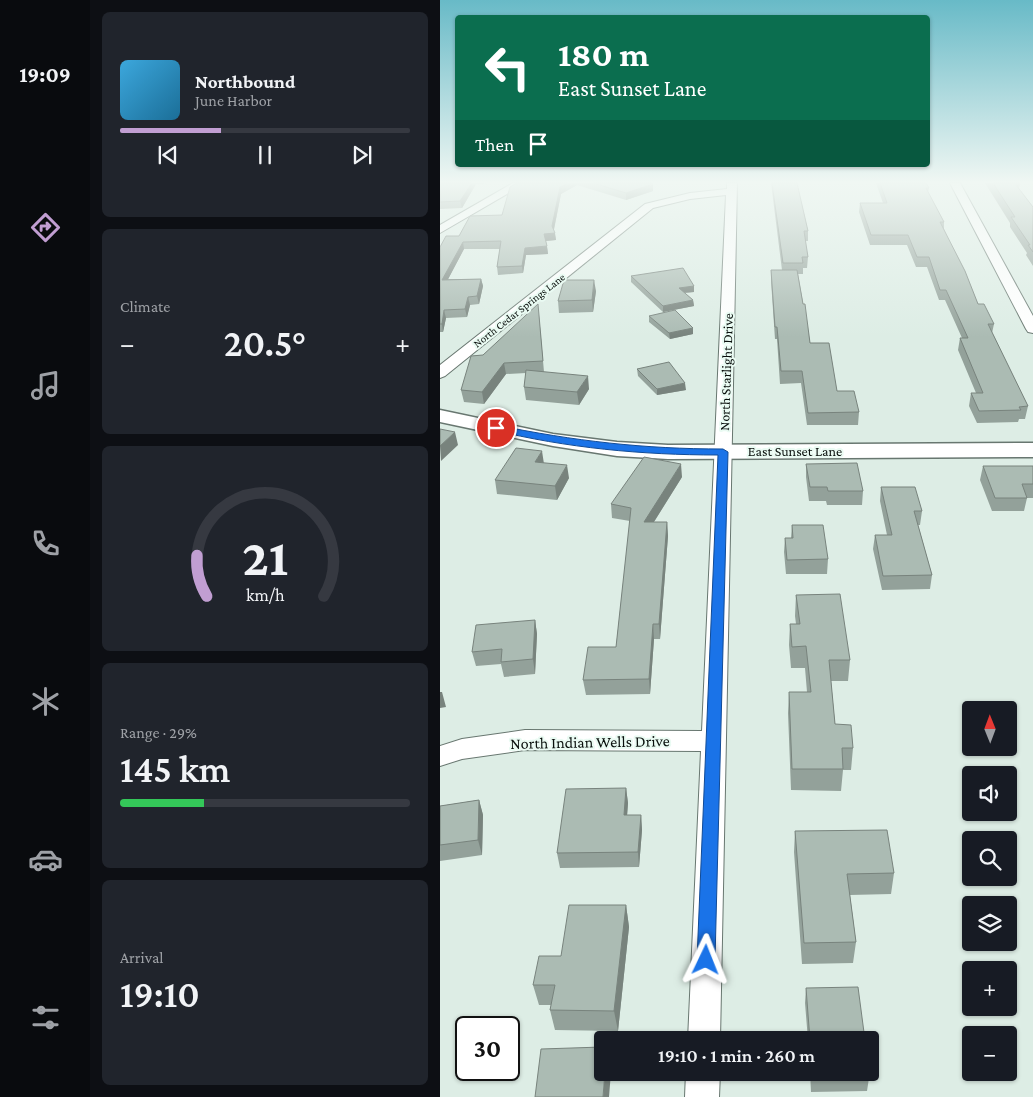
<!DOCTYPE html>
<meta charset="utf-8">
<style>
body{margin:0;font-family:"Crimson Pro",serif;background:#20242c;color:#f1f3f6;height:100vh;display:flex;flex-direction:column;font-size:19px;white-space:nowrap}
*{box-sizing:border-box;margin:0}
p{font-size:16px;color:#9ea1a6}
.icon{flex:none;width:28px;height:28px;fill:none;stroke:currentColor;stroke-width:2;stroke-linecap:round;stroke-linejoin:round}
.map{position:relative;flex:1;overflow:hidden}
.sheet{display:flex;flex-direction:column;gap:12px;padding:12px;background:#0d0f14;width:350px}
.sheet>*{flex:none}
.top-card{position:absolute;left:15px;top:15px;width:475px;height:152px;border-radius:5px;box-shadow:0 1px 4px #0004;background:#0b6e4f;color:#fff;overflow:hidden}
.needle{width:32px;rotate:359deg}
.tools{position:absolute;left:522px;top:701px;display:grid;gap:10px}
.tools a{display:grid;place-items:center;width:55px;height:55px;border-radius:5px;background:#171b24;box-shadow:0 1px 4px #0004;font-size:25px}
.speed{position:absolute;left:15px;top:1016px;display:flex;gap:10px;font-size:25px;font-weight:700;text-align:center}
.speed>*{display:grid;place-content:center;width:65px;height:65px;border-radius:50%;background:#171b24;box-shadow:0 1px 4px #0004;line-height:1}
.speed .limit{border:2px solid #111;border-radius:8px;background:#fff;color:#111}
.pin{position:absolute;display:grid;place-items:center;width:42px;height:42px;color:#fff;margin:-21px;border:2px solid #fff;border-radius:50%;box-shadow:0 1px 5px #0007}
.me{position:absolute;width:55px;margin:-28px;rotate:2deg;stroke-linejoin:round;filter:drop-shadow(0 0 4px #0008)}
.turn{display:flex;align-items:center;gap:18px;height:105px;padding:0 20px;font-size:22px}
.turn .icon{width:65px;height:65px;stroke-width:2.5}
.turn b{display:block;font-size:35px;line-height:42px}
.then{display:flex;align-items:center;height:48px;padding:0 20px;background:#0003;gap:10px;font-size:19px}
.big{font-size:38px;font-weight:600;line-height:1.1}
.sheet .card{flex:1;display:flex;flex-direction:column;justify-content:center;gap:8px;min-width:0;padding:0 18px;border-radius:8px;background:#20242c}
.sheet .dial{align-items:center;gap:0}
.dial svg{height:130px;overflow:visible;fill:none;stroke:#363941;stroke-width:7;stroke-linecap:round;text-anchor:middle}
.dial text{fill:#f1f3f6;stroke:none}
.song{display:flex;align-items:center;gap:15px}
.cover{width:60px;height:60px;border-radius:8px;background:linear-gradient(135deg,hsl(200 70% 55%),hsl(200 70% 35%))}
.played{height:5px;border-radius:2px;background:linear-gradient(90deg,#c19ed2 35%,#363941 35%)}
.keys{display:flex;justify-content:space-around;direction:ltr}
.heat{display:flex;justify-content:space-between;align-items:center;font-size:28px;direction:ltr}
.charge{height:8px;border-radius:4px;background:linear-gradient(90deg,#34c759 29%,#363941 0)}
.trip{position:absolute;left:154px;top:1031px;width:285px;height:50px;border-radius:5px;background:#171b24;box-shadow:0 1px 4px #0004;font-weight:600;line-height:50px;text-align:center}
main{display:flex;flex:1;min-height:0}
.dock{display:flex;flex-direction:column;width:90px;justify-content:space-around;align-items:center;background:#090b0e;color:#9ea1a6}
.dock .icon{width:35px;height:35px}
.dock .on{color:#c19ed2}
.dock b{font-size:22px;color:#f1f3f6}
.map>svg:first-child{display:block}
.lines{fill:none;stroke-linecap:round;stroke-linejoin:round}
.minor-casing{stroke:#687770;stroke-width:2}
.tertiary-casing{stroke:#687770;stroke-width:3}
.minor{fill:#fff;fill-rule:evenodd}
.tertiary{fill:#fff;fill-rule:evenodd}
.wall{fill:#93a19a}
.shaded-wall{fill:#78837d}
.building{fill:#abbbb3;stroke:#78837d}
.route{fill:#1a73e8;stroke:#114b97}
.labels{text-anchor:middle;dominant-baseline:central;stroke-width:4;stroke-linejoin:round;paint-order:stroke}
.far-street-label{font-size:11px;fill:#090f0c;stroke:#eafbf3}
.street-label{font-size:14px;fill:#090f0c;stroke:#eafbf3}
.near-street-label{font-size:16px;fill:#090f0c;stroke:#eafbf3}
</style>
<main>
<nav class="dock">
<b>19:09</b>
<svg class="icon on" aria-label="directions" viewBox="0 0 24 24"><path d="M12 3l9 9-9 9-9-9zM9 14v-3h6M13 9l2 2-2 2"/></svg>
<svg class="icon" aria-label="music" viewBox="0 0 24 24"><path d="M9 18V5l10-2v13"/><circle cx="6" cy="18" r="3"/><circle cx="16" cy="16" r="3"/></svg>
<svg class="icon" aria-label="phone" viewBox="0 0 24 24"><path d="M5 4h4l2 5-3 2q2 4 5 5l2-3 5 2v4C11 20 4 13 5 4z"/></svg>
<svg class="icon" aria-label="climate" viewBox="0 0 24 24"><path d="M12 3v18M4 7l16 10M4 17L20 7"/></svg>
<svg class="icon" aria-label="car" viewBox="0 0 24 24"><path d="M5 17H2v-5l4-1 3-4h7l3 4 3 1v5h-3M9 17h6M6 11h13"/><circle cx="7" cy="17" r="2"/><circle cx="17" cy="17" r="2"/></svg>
<svg class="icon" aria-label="filters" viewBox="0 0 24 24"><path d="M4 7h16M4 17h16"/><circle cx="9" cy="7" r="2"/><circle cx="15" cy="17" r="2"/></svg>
</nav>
<section class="sheet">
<div class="card">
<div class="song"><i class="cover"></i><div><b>Northbound</b><p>June Harbor</p></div></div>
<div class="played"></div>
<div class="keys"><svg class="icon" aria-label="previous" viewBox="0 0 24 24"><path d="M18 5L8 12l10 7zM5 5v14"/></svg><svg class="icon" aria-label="pause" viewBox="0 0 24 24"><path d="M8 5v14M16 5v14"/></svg><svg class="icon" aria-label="next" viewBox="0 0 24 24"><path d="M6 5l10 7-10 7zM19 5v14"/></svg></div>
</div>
<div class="card"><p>Climate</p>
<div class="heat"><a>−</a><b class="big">20.5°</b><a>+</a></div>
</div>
<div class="card dial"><svg viewBox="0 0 100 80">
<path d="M14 69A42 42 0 1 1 86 69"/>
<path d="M14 69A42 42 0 0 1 8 44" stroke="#c19ed2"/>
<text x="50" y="56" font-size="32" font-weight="700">21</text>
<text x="50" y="72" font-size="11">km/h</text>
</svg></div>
<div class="card"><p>Range · 29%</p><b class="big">145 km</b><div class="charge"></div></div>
<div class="card"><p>Arrival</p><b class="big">19:10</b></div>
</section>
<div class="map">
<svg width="593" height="1097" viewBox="0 0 593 1097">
<rect width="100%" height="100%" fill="#ddede5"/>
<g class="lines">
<defs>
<path id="minor" d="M73 183H86L0 233V225Z
M287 183H297L280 1040H248L261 751 85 750 22 759 0 766V746L22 739 85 730 262 731 286 195 250 199 213 208 5 376 0 378V365L205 204 250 193 287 189Z
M510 183H520L593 316V333L588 332 586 329Z
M246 1072H280L279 1097H245Z"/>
<path id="tertiary" d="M0 410 113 434 177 442 228 445 593 443V457L228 459 177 456 113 446 0 422Z"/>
</defs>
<use href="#minor" class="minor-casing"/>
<use href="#tertiary" class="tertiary-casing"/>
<use href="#minor" class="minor"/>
<use href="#tertiary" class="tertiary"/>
</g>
<path class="wall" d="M0 183H47L36 184 22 208 0 209Z
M77 183H211L213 191 186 200 137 185 121 194 114 230 116 240 106 241 108 254 86 255 83 273 58 275 57 267 60 249H24L8 279H41L43 286 39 304 30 305 27 317 6 318 3 332H0V247L19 236 62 215Z
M331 183H357L368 231V241H365L368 257 367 268H363V274H358L370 343 397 391 419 412 418 425H367L361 383 340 384 337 339H335L331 281V270H342Z
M436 183H486L489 188 488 192 504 222V229L538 304 554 324 552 333 588 406 585 419H579L578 422 537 423 529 406 531 393H536L518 350 520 338H522L505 300H499L487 267H476L467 245H430L419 212 420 203H443Z
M545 183H579L580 185 579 188 593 207V266L586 255 587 253 570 227V223Z
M191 276 254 286V292L245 293 253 300 254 306 223 312 191 282Z
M156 291 153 312 119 313 118 301Z
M99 315 104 372 149 389 139 405 86 400 84 387 86 373 66 374 44 404 24 402 21 390 43 355Z
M209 316 253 328V334L230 339 209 322Z
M197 369 246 390 217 395 198 376Z
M366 464 423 491 422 505H387L386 501H369L366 477Z
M543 466H593V498H587L584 511H552L540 480Z
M242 477 214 522H227L228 536 220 639H214L210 694 146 695 143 680 176 647 190 521 172 518 171 504Z
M129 478 117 500 57 494 55 480Z
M441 487 482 511 480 525H478L492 575 490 589 442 590 433 549 435 535H447L440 501Z
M352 525 388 559 387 574H346L344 552 345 538H351Z
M356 595 410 660 408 681H391L395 724 413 748 411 770H403L401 791 351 790 348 713 349 692H367L365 668H351L349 645 350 624H356L355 616Z
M95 620 97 634 95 674 64 677 61 664 36 666 32 652Z
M186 788 188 803 187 815H201L202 830 199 867 120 868 117 853Z
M39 800 43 815 42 855 0 861V806Z
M355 831 454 873 451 894 410 895 416 942 413 963 362 964 354 852Z
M186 905 189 927 178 1031 115 1030 110 1010 111 1005H99L93 985 121 956Z
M366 988 425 1040H368L365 1003Z
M370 1072H429V1078L427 1091 371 1092Z"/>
<path class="shaded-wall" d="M32 183H47L36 184 22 208 20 201Z
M127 183H137V185L121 194 113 233H115L116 240 105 241 104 234 112 226 120 187Z
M213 184V191L186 200V193Z
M23 242 24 249 4 287 2 280Z
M107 246 108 254 86 255 83 273 82 266 85 248Z
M41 279 43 286 39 304 37 296Z
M154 280 156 291 153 312 152 300Z
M254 286V292L239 293V288Z
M28 297 30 305 27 317 25 309Z
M253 300 254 306 223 312V306Z
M4 310 6 318 3 332 2 324Z
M253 328V334L230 339 229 333Z
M64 363 66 374 44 404 42 392Z
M148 376 149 389 139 405 137 392Z
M245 383 246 390 217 395V389Z
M15 432 18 445 1 461 0 446Z
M102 451 104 464 95 462Z
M241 464 242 477 205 536 204 522Z
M127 465 129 478 117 500 115 486Z
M227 522 228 536 220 639 219 624Z
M95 620 97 634 95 674 93 659Z
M213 624 214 639 210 694 209 679Z
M0 692H2L6 707 0 708Z
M186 788 188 803 186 830 184 815Z
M39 800 43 815 42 855 38 840Z
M201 815 202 830 199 867 198 852Z
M186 905 189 927 178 1031 174 1011Z
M165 1072H171L169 1097H163Z"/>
<path class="building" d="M0 183H32L20 201 0 202Z
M77 183H127L120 187 112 226 115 233 104 234 107 246 85 248 82 266 57 267 61 241 23 242 2 280 41 279 37 296 28 297 25 309 4 310 2 324H0V247L6 236H19L30 216 62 215 70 187Z
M153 183H211L213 184 186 193Z
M332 183H357L368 231H364L368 257H362L363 263H343Z
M440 183H486L489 188H486L504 222H500L525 271 538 304H544L554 324H548L588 406 579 407 581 410 539 411 531 393H543L520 338H528L506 290H500L489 257H477L468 235H431L420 203H447Z
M553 183H579L580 185H576L593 207V252L588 245H590L571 217H575Z
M243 268 254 286 239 288 253 300 223 306 191 276Z
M331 270H357L363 304H365L370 343H389L397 391H414L419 412 368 413 362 371H341L337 327H335Z
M124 280H154L152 300 118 301Z
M98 304 103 361 64 363 42 392 21 390 31 356 43 355Z
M235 310 253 328 229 333 209 316Z
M229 362 245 383 217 389 197 369Z
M86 370 148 376 137 392 84 387Z
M0 429 15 432 0 446Z
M76 448 102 451 95 462 127 465 115 486 55 480Z
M204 457 241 464 204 522H227L219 624H213L209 679 143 680 148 647H176L191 508 171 504Z
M417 463 423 491H388L387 487H370L366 464Z
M543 466H593V484H582L587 498H555Z
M441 487H475L482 511H474L492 575 443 576 435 535H452Z
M352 525H383L388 559 347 560 345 538H353Z
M400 594 410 660H389L395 724 411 725 413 748H402L403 769H352L349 692H371L366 646 352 647 350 624H360L356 595Z
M95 620 93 659 61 662 62 649 32 652 36 625Z
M186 788 184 815H201L198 852 117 853 126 789Z
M39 800 38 840 0 845V806Z
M447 830 454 873 407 874 416 942 364 943 355 831Z
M129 905H186L174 1011 110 1010 115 985H93L99 956H121Z
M418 987 425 1040H370L366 988Z
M162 1047V1072H165L163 1097H95L101 1049Z
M372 1072H429V1078L373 1079Z"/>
<linearGradient id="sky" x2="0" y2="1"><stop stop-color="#68bac7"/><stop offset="0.54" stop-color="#f0f7f3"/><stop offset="1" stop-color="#f0f7f3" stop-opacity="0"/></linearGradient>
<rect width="593" height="337" fill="url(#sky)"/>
<path class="route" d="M56 425C134 441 204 449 283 449L288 452 275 960 272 966 266 969 260 966 257 960 278 455C202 455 127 448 53 430V426Z"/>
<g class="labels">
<g class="far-street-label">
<text transform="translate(79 310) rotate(-38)">North Cedar Springs Lane</text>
</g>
<g class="street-label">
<text transform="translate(286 372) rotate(-88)">North Starlight Drive</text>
<text x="355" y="451">East Sunset Lane</text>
</g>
<g class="near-street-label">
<text transform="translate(150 742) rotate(-1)">North Indian Wells Drive</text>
</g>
</g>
</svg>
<div class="tools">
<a><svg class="needle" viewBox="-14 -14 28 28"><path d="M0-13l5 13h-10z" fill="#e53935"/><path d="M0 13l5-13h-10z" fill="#9ea1a6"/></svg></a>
<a><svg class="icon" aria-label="sound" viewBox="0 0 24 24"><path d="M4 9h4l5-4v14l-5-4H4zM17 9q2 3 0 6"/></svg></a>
<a><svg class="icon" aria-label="search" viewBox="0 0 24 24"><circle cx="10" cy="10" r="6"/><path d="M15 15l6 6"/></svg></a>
<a><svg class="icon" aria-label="layers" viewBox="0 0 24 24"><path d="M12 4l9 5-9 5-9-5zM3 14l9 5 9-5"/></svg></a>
<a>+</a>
<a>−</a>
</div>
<div class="speed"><div class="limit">30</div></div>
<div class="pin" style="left:56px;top:428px;background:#d93025"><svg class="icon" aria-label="arrive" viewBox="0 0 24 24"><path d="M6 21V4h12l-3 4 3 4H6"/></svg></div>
<svg class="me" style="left:266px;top:960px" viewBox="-20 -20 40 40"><path d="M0-17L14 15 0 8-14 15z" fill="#1a73e8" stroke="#fff" stroke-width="4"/></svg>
<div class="trip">19:10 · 1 min · 260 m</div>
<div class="top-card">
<div class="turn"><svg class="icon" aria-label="left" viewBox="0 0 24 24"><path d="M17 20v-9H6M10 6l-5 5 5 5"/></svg><div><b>180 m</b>East Sunset Lane</div></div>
<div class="then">Then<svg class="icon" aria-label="arrive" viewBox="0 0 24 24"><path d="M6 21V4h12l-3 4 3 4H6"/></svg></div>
</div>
</div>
</main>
